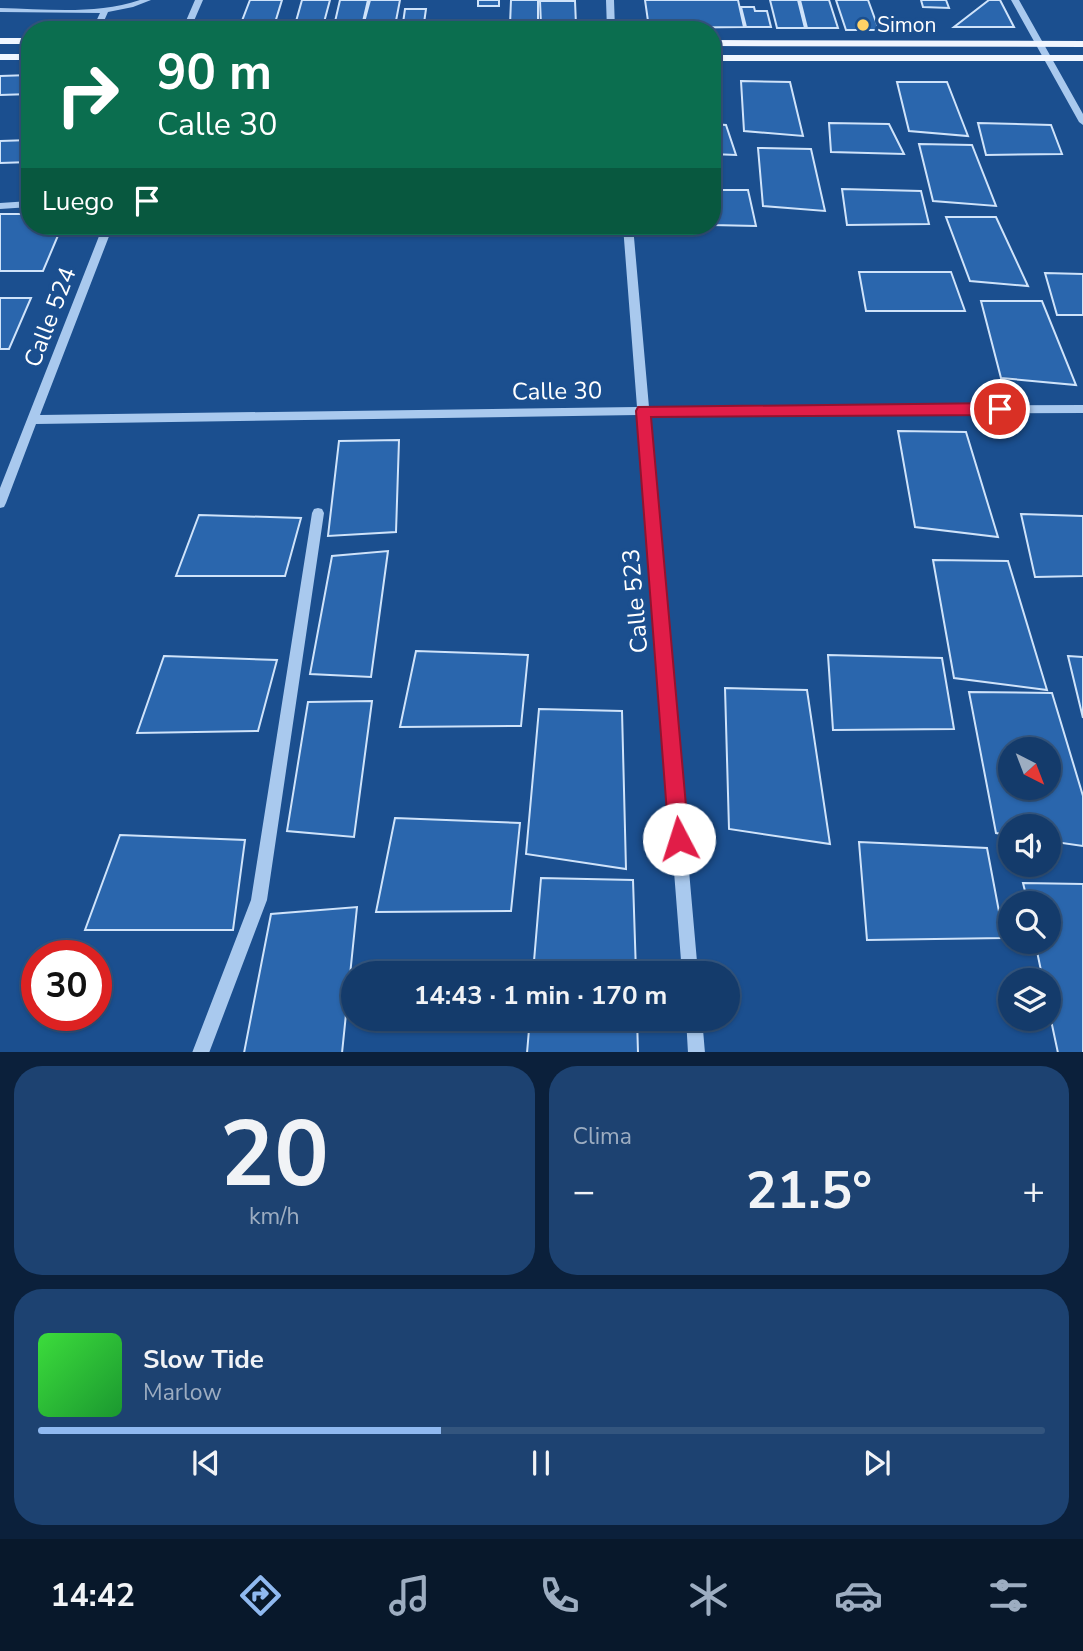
<!DOCTYPE html>
<html lang="es">
<meta charset="utf-8">
<style>
body{margin:0;font-family:"Nunito Sans",sans-serif;background:#1d4271;color:#f1f3f6;height:100vh;display:flex;flex-direction:column;font-size:26px;white-space:nowrap}
*{box-sizing:border-box;margin:0}
p{font-size:23px;color:#9dadc1}
.icon{flex:none;width:38px;height:38px;fill:none;stroke:currentColor;stroke-width:2;stroke-linecap:round;stroke-linejoin:round}
.map{position:relative;height:1052px;overflow:hidden}
.sheet{display:flex;flex-direction:column;gap:14px;padding:14px;background:#0b203b;flex:1}
.sheet>*{flex:none}
.hud{position:absolute;left:21px;top:21px;width:700px;height:214px;border-radius:28px;box-shadow:0 2px 5px #0004,0 0 0 2px #33557e;background:#0b6e4f;color:#fff;overflow:hidden}
.needle{width:46px;rotate:138deg}
.fabs{position:absolute;left:998px;top:737px;display:grid;gap:14px}
.fabs a{display:grid;place-items:center;width:63px;height:63px;border-radius:50%;background:#143b6b;box-shadow:0 2px 5px #0004,0 0 0 2px #33557e;font-size:35px}
.speed{position:absolute;left:21px;top:940px;display:flex;gap:14px;font-size:35px;font-weight:700;text-align:center}
.speed>*{display:grid;place-content:center;width:91px;height:91px;border-radius:50%;background:#143b6b;box-shadow:0 2px 5px #0004,0 0 0 2px #33557e;line-height:1}
.speed .limit{border:10px solid #d22;background:#fff;color:#111}
.pin{position:absolute;display:grid;place-items:center;width:60px;height:60px;color:#fff;margin:-30px;border:4px solid #fff;border-radius:50%;box-shadow:0 2px 7px #0007}
.me{position:absolute;width:77px;margin:-38px;rotate:355deg;stroke-linejoin:round;filter:drop-shadow(0 0 5px #0008)}
.turn{display:flex;align-items:center;gap:24px;height:147px;padding:0 21px;font-size:32px}
.turn .icon{width:91px;height:91px;stroke-width:2.5}
.turn b{display:block;font-size:49px;line-height:60px}
.then{display:flex;align-items:center;height:66px;padding:0 21px;background:#0003;gap:14px;font-size:26px}
.big{font-size:52px;font-weight:700;line-height:1.1}
.sheet .tile{flex:1;display:flex;flex-direction:column;justify-content:center;gap:10px;min-width:0;padding:0 24px;border-radius:28px;background:#1d4271}
.sheet .dial{align-items:center;gap:0}
.dial b{font-size:91px;line-height:1}
.song{display:flex;align-items:center;gap:21px}
.cover{width:84px;height:84px;border-radius:10px;background:linear-gradient(135deg,hsl(120 70% 55%),hsl(130 70% 35%))}
.played{height:7px;border-radius:4px;background:linear-gradient(90deg,#90b9f0 40%,#33557e 40%)}
.keys{display:flex;justify-content:space-around;direction:ltr}
.heat{display:flex;justify-content:space-between;align-items:center;font-size:38px;direction:ltr}
.sheet .tiles{flex:1;display:grid;gap:14px;grid-template-columns:1fr 1fr}
.tile:last-child{grid-column:span 2}
.trip{position:absolute;left:341px;top:961px;width:399px;height:70px;border-radius:35px;background:#143b6b;box-shadow:0 2px 5px #0004,0 0 0 2px #33557e;font-weight:700;line-height:70px;text-align:center}
.dock{display:flex;height:112px;justify-content:space-around;align-items:center;background:#08182b;color:#9dadc1}
.dock .icon{width:49px;height:49px}
.dock .selected{color:#90b9f0}
.dock b{font-size:32px;color:#f1f3f6}
.map>svg:first-child{display:block}
.building{fill:#2a66ad;stroke:#cfe3fa;stroke-width:2;fill-rule:evenodd}
.lines{fill:none;stroke-linecap:round;stroke-linejoin:round}
.minor{fill:#a9c9ee;fill-rule:evenodd}
.major{fill:#f0f6ff;fill-rule:evenodd}
.route{fill:#e11d48;stroke:#92132f;stroke-width:2}
.poi-dot{fill:#ffd166;stroke:#1b4f8f;stroke-width:2.5}
.labels{text-anchor:middle;dominant-baseline:central;stroke-width:7;stroke-linejoin:round;paint-order:stroke}
.far-poi-label{font-size:21px;fill:#fff;stroke:#1b4f8f;text-anchor:start}
.street-label{font-size:24px;fill:#fff;stroke:#1b4f8f}
</style>
<div class="map">
<svg width="1083" height="1053" viewBox="0 0 1083 1053">
<rect width="100%" height="100%" fill="#1b4f8f"/>
<path class="building" d="M250 0H282L274 26H240Z
M302 0H330L323 26 295 25Z
M340 0H368L362 26H334Z
M370 0H400L395 26H363Z
M478 0H499V6H478Z
M511 0H538V25H510Z
M645 0H738L744 27 649 28Z
M770 0H798L805 28H777Z
M800 0H829L838 28H807Z
M836 0H868L879 30H846Z
M921 0H946L949 8 923 7Z
M989 0H1000L1014 27H954Z
M540 1H575L576 25H541Z
M741 7H754L755 11H767L771 27H746Z
M405 9H426L423 30H402Z
M30 75V94L0 95V76Z
M741 81 790 82 803 136 744 131Z
M897 82H947L968 136 909 131Z
M829 123 889 124 904 154 831 152Z
M978 123 1051 125 1062 154 986 155Z
M712 124 726 125 736 155 712 154Z
M30 140V162L0 163V141Z
M919 144 972 145 996 206 933 201Z
M758 148 811 149 825 211 763 206Z
M842 189 921 191 929 224 847 225Z
M712 190H748L756 226 712 225Z
M0 214H30V226H62L43 271H0Z
M946 217H996L1028 286 970 281Z
M859 272H951L965 311H866Z
M1045 273 1083 274V315H1057Z
M0 298H31L9 349H0Z
M981 301H1042L1076 385 1001 378Z
M898 431 966 432 998 537 915 527Z
M399 440 396 532 328 536 339 441Z
M1021 514 1083 516V576L1035 577Z
M199 515 301 518 285 576H176Z
M388 551 371 677 310 674 332 556Z
M933 560 1008 561 1047 690 954 678Z
M416 651 528 655 521 726 400 727Z
M828 655 942 658 954 729 833 730Z
M164 656 277 660 258 731 137 733Z
M1068 656 1083 657V718Z
M725 688 807 690 830 844 729 829Z
M969 692 1052 693 1083 796V846L1048 841V826H1010V835L996 833ZM1010 749H1048V788H1010Z
M372 701 354 837 287 831 308 702Z
M539 709 622 711 626 869 526 854Z
M395 818 520 823 511 911 376 912Z
M120 835 245 840 233 930H85Z
M859 842 987 848 1004 938 867 940Z
M541 878 633 880 636 973H533Z
M1023 883 1083 884V1053H1058L1048 1006V980H1043L1035 942H1048V903H1028Z
M357 907 342 1053H244L271 914Z
M530 1018H637L638 1053H527Z"/>
<g class="lines">
<path class="minor" d="M140 0H151L133 7 108 12 100 30H92L100 13 0 12V8C46 9 95 15 140 0Z
M195 0H203L190 30H182Z
M606 0H614L615 30H607Z
M1011 0H1019L1083 114V125L1079 122Z
M30 201V207L0 209V203Z
M103 226H113L40 415 637 407 623 226H633L649 407 1083 405V413L649 415 698 973H682L638 415 36 424 6 503 4 507 0 508V488Z
M318 508 322 509 324 513 267 900 209 1053H192L251 900 312 513 314 509Z
M686 1018H702L705 1053H688Z"/>
<path class="major" d="M0 38H30V44H0Z
M712 40 1083 41V47L712 46Z
M0 54H30V60H0Z
M712 55H1083V61H712Z"/>
</g>
<path class="route" d="M1000 403 1008 409 1000 415 651 417 689 839 686 846 679 849 672 846 669 839 636 411 638 407Z"/>
<circle class="poi-dot" cx="863" cy="25" r="7"/>
<g class="labels">
<g class="far-poi-label">
<text x="877" y="25">Simon</text>
</g>
<g class="street-label">
<text transform="translate(50 317) rotate(-69)">Calle 524</text>
<text transform="translate(557 391) rotate(-1)">Calle 30</text>
<text transform="translate(635 601) rotate(-95)">Calle 523</text>
</g>
</g>
</svg>
<div class="fabs">
<a><svg class="needle" viewBox="-14 -14 28 28"><path d="M0-13l5 13h-10z" fill="#e53935"/><path d="M0 13l5-13h-10z" fill="#9dadc1"/></svg></a>
<a><svg class="icon" aria-label="sound" viewBox="0 0 24 24"><path d="M4 9h4l5-4v14l-5-4H4zM17 9q2 3 0 6"/></svg></a>
<a><svg class="icon" aria-label="search" viewBox="0 0 24 24"><circle cx="10" cy="10" r="6"/><path d="M15 15l6 6"/></svg></a>
<a><svg class="icon" aria-label="layers" viewBox="0 0 24 24"><path d="M12 4l9 5-9 5-9-5zM3 14l9 5 9-5"/></svg></a>
</div>
<div class="speed"><div class="limit">30</div></div>
<div class="pin" style="left:1000px;top:409px;background:#d93025"><svg class="icon" aria-label="arrive" viewBox="0 0 24 24"><path d="M6 21V4h12l-3 4 3 4H6"/></svg></div>
<svg class="me" style="left:679px;top:839px" viewBox="-20 -20 40 40"><circle r="19" fill="#fff"/><path d="M0-13L10 11 0 6-10 11z" fill="#e11d48"/></svg>
<div class="trip">14:43 · 1 min · 170 m</div>
<div class="hud">
<div class="turn"><svg class="icon" aria-label="right" viewBox="0 0 24 24"><path d="M7 20v-9h11M14 6l5 5-5 5"/></svg><div><b>90 m</b>Calle 30</div></div>
<div class="then">Luego<svg class="icon" aria-label="arrive" viewBox="0 0 24 24"><path d="M6 21V4h12l-3 4 3 4H6"/></svg></div>
</div>
</div>
<section class="sheet">
<div class="tiles">
<div class="tile dial"><b>20</b><p>km/h</p></div>
<div class="tile"><p>Clima</p>
<div class="heat"><a>−</a><b class="big">21.5°</b><a>+</a></div>
</div>
<div class="tile">
<div class="song"><i class="cover"></i><div><b>Slow Tide</b><p>Marlow</p></div></div>
<div class="played"></div>
<div class="keys"><svg class="icon" aria-label="previous" viewBox="0 0 24 24"><path d="M18 5L8 12l10 7zM5 5v14"/></svg><svg class="icon" aria-label="pause" viewBox="0 0 24 24"><path d="M8 5v14M16 5v14"/></svg><svg class="icon" aria-label="next" viewBox="0 0 24 24"><path d="M6 5l10 7-10 7zM19 5v14"/></svg></div>
</div>
</div>
</section>
<nav class="dock">
<b>14:42</b>
<svg class="icon selected" aria-label="directions" viewBox="0 0 24 24"><path d="M12 3l9 9-9 9-9-9zM9 14v-3h6M13 9l2 2-2 2"/></svg>
<svg class="icon" aria-label="music" viewBox="0 0 24 24"><path d="M9 18V5l10-2v13"/><circle cx="6" cy="18" r="3"/><circle cx="16" cy="16" r="3"/></svg>
<svg class="icon" aria-label="phone" viewBox="0 0 24 24"><path d="M5 4h4l2 5-3 2q2 4 5 5l2-3 5 2v4C11 20 4 13 5 4z"/></svg>
<svg class="icon" aria-label="climate" viewBox="0 0 24 24"><path d="M12 3v18M4 7l16 10M4 17L20 7"/></svg>
<svg class="icon" aria-label="car" viewBox="0 0 24 24"><path d="M5 17H2v-5l4-1 3-4h7l3 4 3 1v5h-3M9 17h6M6 11h13"/><circle cx="7" cy="17" r="2"/><circle cx="17" cy="17" r="2"/></svg>
<svg class="icon" aria-label="filters" viewBox="0 0 24 24"><path d="M4 7h16M4 17h16"/><circle cx="9" cy="7" r="2"/><circle cx="15" cy="17" r="2"/></svg>
</nav>
